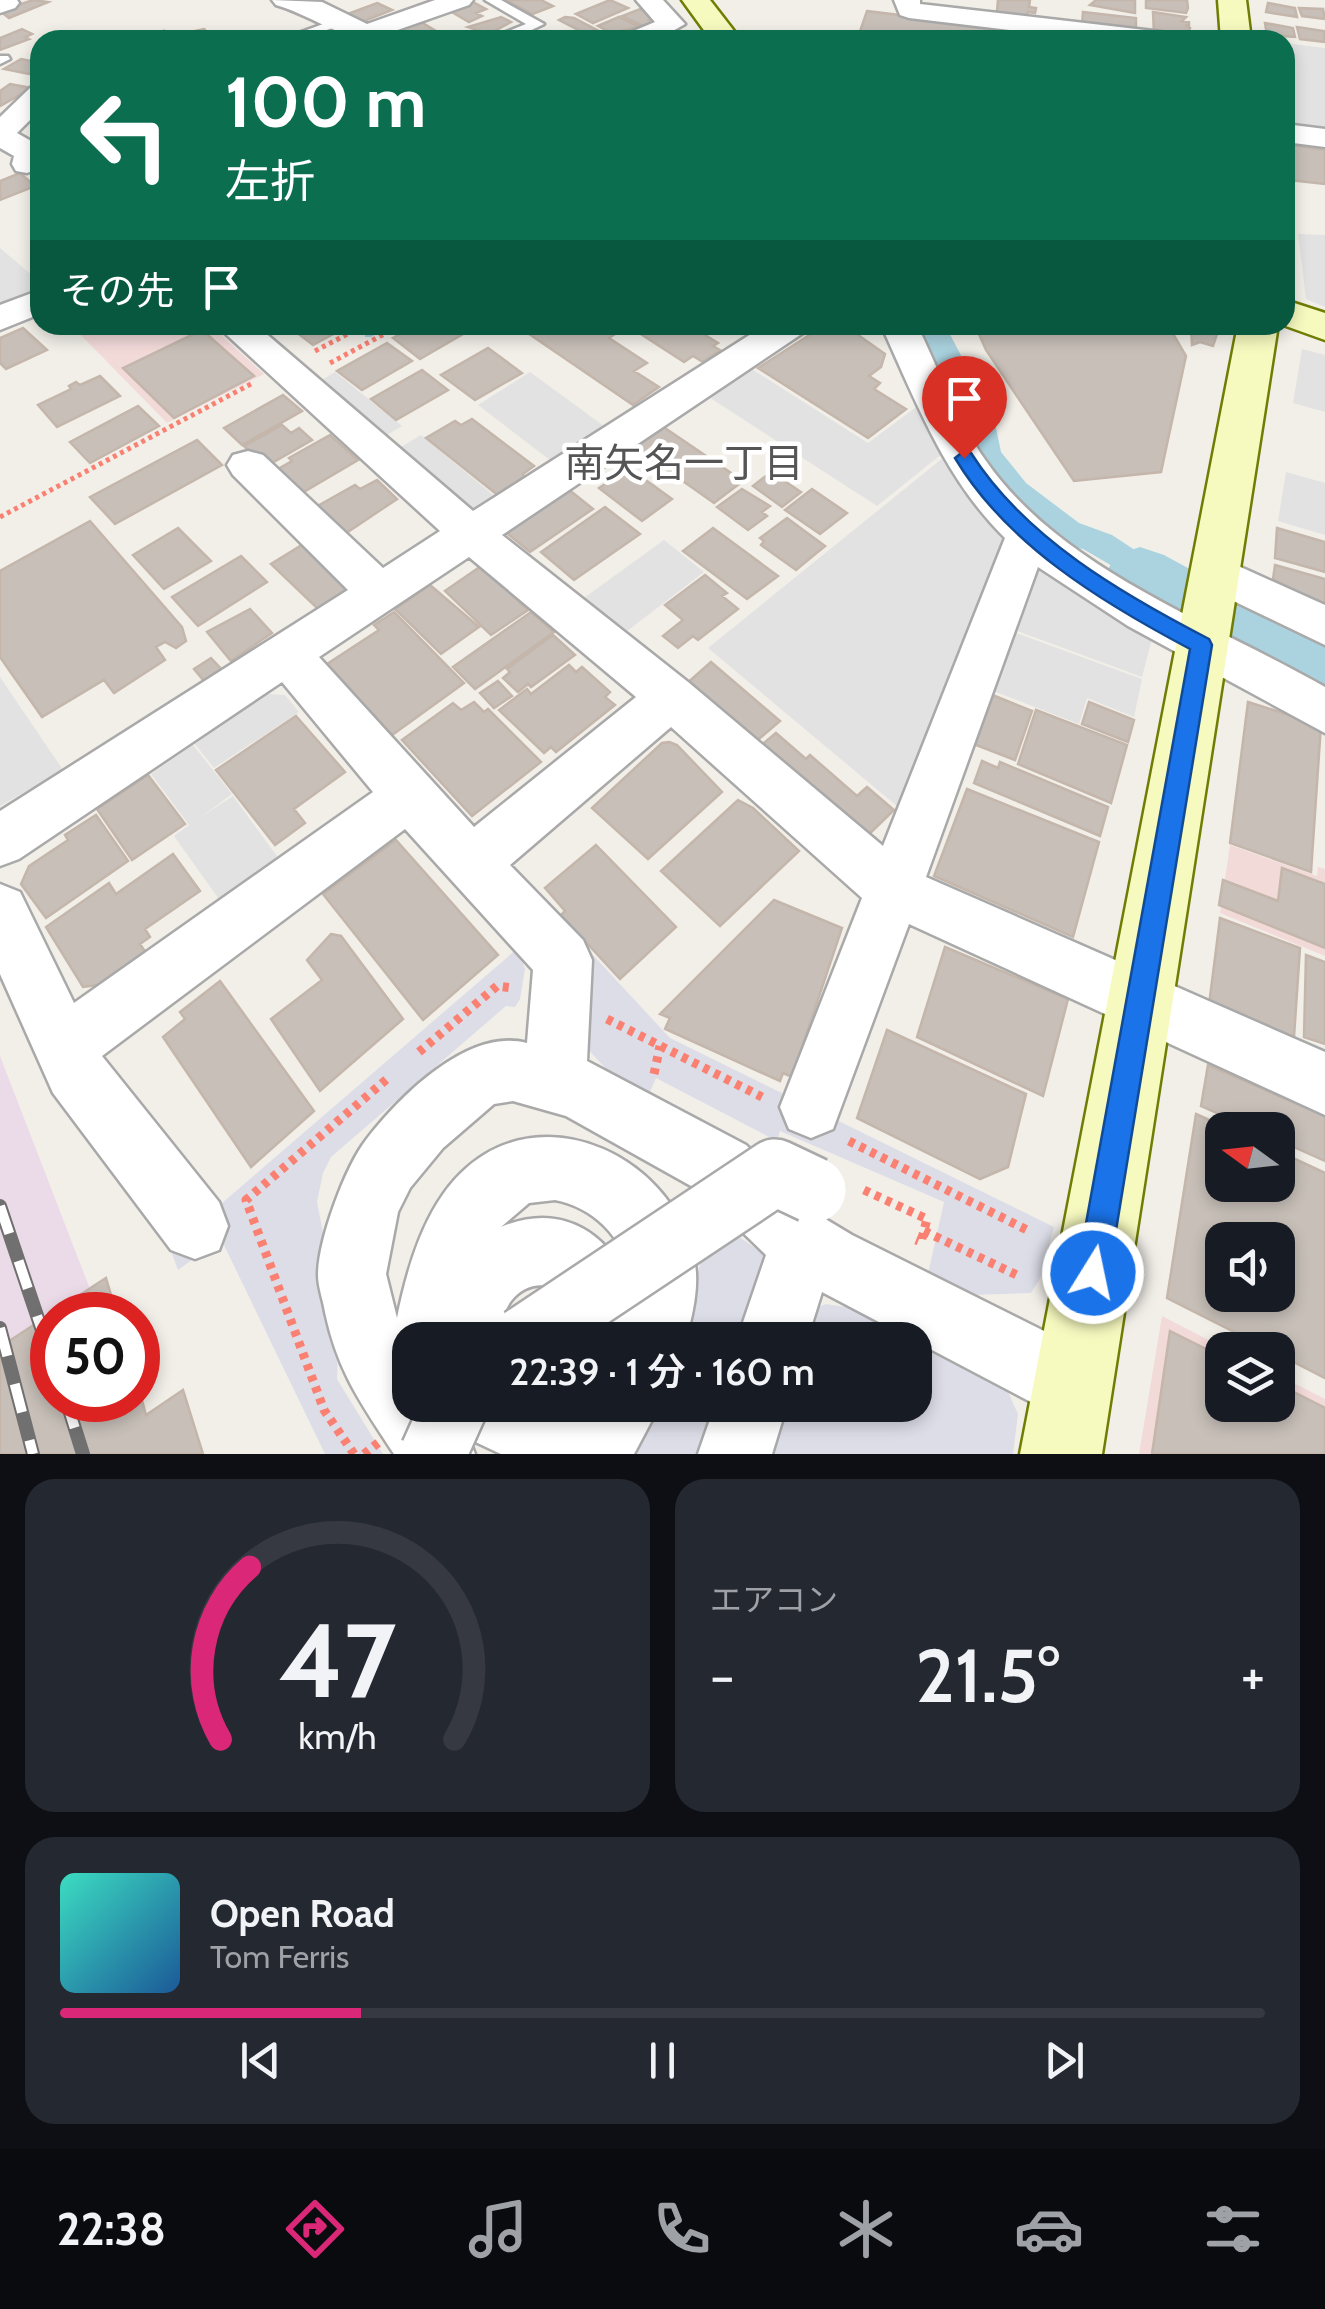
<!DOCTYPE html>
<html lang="ja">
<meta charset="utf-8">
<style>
body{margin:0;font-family:Cabin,"Noto Sans JP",sans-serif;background:#242831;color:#f1f3f6;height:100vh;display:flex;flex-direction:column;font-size:38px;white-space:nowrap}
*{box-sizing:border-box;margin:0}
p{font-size:32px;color:#9ea1a6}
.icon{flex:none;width:55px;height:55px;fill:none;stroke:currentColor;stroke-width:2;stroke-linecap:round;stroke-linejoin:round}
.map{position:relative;height:1454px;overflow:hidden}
.panel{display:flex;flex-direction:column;gap:25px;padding:25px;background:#0d0f14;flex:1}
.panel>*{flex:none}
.banner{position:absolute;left:30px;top:30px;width:1265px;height:305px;border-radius:30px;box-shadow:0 5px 15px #0003;background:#0b6e4f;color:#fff;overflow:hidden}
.needle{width:65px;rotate:285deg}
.fabs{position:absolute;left:1205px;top:1112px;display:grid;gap:20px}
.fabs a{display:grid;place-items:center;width:90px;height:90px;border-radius:20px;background:#171b24;box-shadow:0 5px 15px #0003;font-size:50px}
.speed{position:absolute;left:30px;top:1292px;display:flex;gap:20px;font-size:50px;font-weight:700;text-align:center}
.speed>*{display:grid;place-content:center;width:130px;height:130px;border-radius:50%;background:#171b24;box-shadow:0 5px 15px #0003;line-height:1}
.speed .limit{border:15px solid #d22;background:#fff;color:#111}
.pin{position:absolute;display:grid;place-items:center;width:85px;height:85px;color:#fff;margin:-102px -42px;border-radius:50% 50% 50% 0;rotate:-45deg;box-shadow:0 0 10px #0007}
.pin .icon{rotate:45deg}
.me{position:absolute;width:110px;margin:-55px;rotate:10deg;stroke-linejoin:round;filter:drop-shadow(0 0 8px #0008)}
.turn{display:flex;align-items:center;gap:35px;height:210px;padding:0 30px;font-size:45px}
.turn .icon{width:130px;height:130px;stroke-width:2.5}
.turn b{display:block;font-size:70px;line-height:85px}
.then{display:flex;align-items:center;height:95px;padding:0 30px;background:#0003;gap:20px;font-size:38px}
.big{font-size:75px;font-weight:600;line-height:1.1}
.panel .card{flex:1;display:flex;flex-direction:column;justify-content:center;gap:15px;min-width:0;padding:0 35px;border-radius:30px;background:#242831}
.panel .dial{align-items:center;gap:0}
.dial svg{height:260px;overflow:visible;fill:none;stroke:#363941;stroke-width:7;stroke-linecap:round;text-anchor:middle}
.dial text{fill:#f1f3f6;stroke:none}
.song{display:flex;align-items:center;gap:30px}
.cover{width:120px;height:120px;border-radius:15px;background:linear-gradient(135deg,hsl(170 70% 55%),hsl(210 70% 35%))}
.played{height:10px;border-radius:5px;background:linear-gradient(90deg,#db2777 25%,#363941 25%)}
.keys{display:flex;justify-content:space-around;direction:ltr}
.heat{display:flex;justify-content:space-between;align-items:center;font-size:55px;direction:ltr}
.panel .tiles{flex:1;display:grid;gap:25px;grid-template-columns:1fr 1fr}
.card:last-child{grid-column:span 2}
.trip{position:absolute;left:392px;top:1322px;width:540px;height:100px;border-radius:30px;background:#171b24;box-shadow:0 5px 15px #0003;font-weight:600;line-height:100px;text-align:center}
.menu{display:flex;height:160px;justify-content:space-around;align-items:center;background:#090b0e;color:#9ea1a6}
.menu .icon{width:70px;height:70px}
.menu .selected{color:#db2777}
.menu b{font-size:45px;color:#f1f3f6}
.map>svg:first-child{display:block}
.commercial{fill:#f2dad9}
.industrial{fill:#ebdbe8}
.parking{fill:#e2e2e2}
.plaza{fill:#dddde8}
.water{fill:#aad3df}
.pier{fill:#fff}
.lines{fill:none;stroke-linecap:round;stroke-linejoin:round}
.stream{fill:#aad3df;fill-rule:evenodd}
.river{fill:#aad3df;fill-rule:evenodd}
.building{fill:#c7bfb8;stroke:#c4b6ab;stroke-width:2.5;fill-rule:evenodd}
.lane-casing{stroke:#a9a9a9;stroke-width:5}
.street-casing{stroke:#a9a9a9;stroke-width:5}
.secondary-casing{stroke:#707d05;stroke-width:5}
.path-far1{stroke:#fa8072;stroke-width:5;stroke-dasharray:4 4;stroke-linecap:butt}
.path{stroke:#fa8072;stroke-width:9;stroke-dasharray:6 6;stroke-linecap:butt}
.lane{fill:#fff;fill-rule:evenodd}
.street{fill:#fff;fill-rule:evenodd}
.secondary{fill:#f7fabf;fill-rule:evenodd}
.rail-casing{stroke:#707070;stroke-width:14}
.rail{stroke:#fff;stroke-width:10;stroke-dasharray:29;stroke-linecap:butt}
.street-bridge-casing{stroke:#a9a9a9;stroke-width:70;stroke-linecap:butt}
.path-bridge{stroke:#fa8072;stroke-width:9;stroke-dasharray:6 6;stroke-linecap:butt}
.street-bridge{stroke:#fff;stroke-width:65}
.route{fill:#1a73e8;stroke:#114b97;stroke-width:2.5}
.labels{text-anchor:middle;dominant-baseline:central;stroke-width:9;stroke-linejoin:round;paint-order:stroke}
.neighbourhood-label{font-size:40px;fill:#555;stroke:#fff}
</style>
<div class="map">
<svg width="1325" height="1454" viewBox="0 0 1325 1454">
<rect width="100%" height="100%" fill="#f2efe9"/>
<path class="commercial" d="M71 325H210L264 374 167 423Z
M1230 845 1317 876 1318 867 1325 869V956L1220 913Z
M1162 1316 1228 1350H1222V1405H1278V1375L1325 1399V1454H1139Z"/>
<path class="industrial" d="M0 1056 100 1315H52V1400L0 1454Z"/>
<path class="parking" d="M1285 43 1325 48V134L1285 128Z
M1298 234 1325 235V307L1306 299Z
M0 248 40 282V291L0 309Z
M1302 349 1325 355V412L1293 403Z
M747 366 868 443 923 402 948 449 877 506 704 394Z
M335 372 402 426 382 438 318 382Z
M530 372 608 429 555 464 478 405Z
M421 435 498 499 472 516 396 450Z
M949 453 1007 529 898 807 708 648Z
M1286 472 1325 483V535L1278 521Z
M664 540 704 572 618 638 577 603Z
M1049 565 1153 635 1142 677 1009 628 1031 567Z
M1008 630 1142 679 1134 717 1087 698 1079 724 988 689Z
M0 677 63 770 0 806Z
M267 694 285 695 299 712 214 768 195 744Z
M193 745 232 794 201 817 233 796 279 859 221 902 174 836 189 825 151 774Z"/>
<path class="plaza" d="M579 940 670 1038 1054 1227 1041 1277 1031 1293 972 1295 928 1274 944 1202 780 1131 777 1141 656 1078 649 1094 611 1074 583 1044Z
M518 948 525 969 520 999 515 1007 506 1006 331 1157 323 1173 317 1202 339 1315 337 1379 383 1454H325L221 1239 178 1270 170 1248Z
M729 1230 774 1261 747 1340H673L688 1308 707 1240Z
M826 1304 858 1309 1004 1383 1018 1414 1013 1454H761L776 1405H915V1340H797L809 1311Z
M643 1405H724L707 1454H619Z"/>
<path class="water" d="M912 325H945L994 418 1001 452 1026 483 1079 523 1112 535 1147 558 1325 652V693L1287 668 1288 661 1255 629 1150 588 1083 549 1063 546 989 473Z"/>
<path class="pier" d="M1166 559 1262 606 1254 664 1153 612Z"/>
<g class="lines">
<path class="stream" d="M380 325H392L371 337H365V333Z"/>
<path class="river" d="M1140 547 1164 555 1325 643V713L1299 704 1263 676 1116 591 1106 573 1116 555Z"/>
</g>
<path class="building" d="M33 0 48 2 9 18 0 11Z
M505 0H541L553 6 533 14Z
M610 0 628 8 593 23 576 14Z
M998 0H1030L1029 7 1036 8 1035 13 1028 12 1027 16 997 12Z
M1096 0H1135V13L1090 5Z
M1146 0H1187L1188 8 1186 13 1146 8Z
M473 2 486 9 476 13 482 16 469 22 450 11Z
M377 3 392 10 359 23 345 15Z
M1268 3 1295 8 1297 17 1266 12Z
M1299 8 1323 9 1325 19 1302 16Z
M640 9 655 16 649 20 655 22 645 27 622 16Z
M867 11 1108 40H857Z
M1083 12 1136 18V31L1082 25Z
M1153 12 1186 17 1182 21 1189 22V26L1185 25 1190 28 1187 36 1154 34Z
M501 17 511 22 489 34 468 27Z
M565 17 574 18 597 30 586 34 559 20Z
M619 17 639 27 611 33 598 26Z
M421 22 436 31 412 40 382 37Z
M1265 23 1293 28 1295 37 1267 35Z
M1297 27 1324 31 1325 42 1300 39Z
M22 29 32 34 25 37 29 39 0 50V38Z
M204 29 211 36 182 40 176 35Z
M21 59 40 63V68L29 74 4 69Z
M10 84 32 88 0 106V91Z
M1285 144 1325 150V184L1290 180Z
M20 173 35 186 0 200V181Z
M297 325H350L313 345 291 328Z
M417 325H460L468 331 420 359 393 338Z
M516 325H602L615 334 609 338 647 363 634 371 659 387 633 405Z
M633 325H689L718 343 713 346 720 350 703 362 693 356 684 362 630 327Z
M825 325H844L885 354 881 367 869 376 880 383 874 389 906 409 868 438 758 368Z
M975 325H1168L1186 356 1161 472 1074 481 986 350Z
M1191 325H1220L1213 346 1200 342 1192 345Z
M23 328 47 350 6 369 0 363V338Z
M202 330 254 376 174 418 123 368Z
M387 343 412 361 362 390 337 371Z
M488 348 522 373 475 400 441 375Z
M422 370 448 390 396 420 371 399Z
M100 376 120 396 57 427 38 405 71 389 69 386 76 382 80 385Z
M283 395 302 411 242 445 224 428Z
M138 406 159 426 90 463 70 442Z
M472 419 534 466 523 474 528 478 500 497 426 438 455 421 461 425Z
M282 425 291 433 299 428 312 440 265 467 244 446Z
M662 426 743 481 714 503 633 446Z
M330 435 358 460 297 496 280 480 286 477 278 469 292 461 289 458Z
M197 440 222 465 115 524 90 497Z
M629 468 672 499 642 521 599 488Z
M771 472 801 492 782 507 753 486Z
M377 480 397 499 342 536 314 508 355 485 360 489Z
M568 489 593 509 530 552 504 531Z
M742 489 770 506 762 512 767 516 748 530 717 507Z
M812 489 847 513 820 534 785 510Z
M605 507 640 534 574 580 541 552Z
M787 518 825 546 796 570 761 545 764 541 760 538Z
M90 521 182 627 186 641 176 648 165 642 156 647 165 660 114 693 104 680 42 717 0 657V571Z
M178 528 211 561 164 589 133 555Z
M713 528 778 576 747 599 683 551Z
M1277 528 1325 542V572L1275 558Z
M310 540 349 588 318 609 271 564Z
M241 556 267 582 198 626 172 597Z
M1275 565 1325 579V608L1273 579Z
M481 566 528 610 491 635 445 591Z
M705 575 727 593 722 596 738 609 698 640 693 636 678 648 663 636 683 620 665 605Z
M430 585 479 627 441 654 395 609Z
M250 609 272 633 231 661 207 632Z
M394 612 464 683 392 735 327 664 379 630 374 625Z
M531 612 554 632 475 689 453 667Z
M553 635 575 655 531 687 528 684 518 692 503 678 510 672 507 669Z
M211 658 227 675 209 687 194 669Z
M711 662 780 721 753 744 685 685Z
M569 665 576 672 582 667 610 692 605 697 615 705 556 752 551 747 544 753 499 710 527 689 531 694Z
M498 681 512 696 494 708 480 693Z
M990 694 1032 711 1015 760 971 743Z
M474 702 484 712 488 709 541 762 472 816 402 740 453 703 461 710Z
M1089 702 1134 720 1128 742 1082 724Z
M1248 702 1321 725 1311 872 1230 843Z
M1036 710 1127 745 1111 803 1018 764Z
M296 716 345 772 294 809 305 823 275 845 216 770Z
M776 733 806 759 810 755 857 796 867 787 894 810 863 840 759 747Z
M669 742 677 745 722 792 648 859 592 808 662 743Z
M982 761 998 768 1000 762 1108 807 1100 836 974 783Z
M148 775 185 824 132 860 97 809Z
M967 789 1099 842 1073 937 934 876Z
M738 800 753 808 799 851 720 926 661 871Z
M96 815 128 861 46 918 21 884 29 866 68 840 65 835Z
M396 840 498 955 423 1020 323 894Z
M596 845 676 927 620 979 561 915 565 911 545 888Z
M173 854 200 891 145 929 150 937 140 944 146 953 105 984 83 987 46 927 109 883 116 894Z
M1282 868 1325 884V948L1219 905 1223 880 1278 901Z
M774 900 842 928 792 1077 783 1073 780 1081 665 1029 670 1018 660 1014Z
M1220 918 1300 948 1294 1037 1209 1005Z
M331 934 341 936 403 1019 320 1091 271 1019 322 980 307 960Z
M945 947 1068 999 1043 1096 917 1037Z
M1306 955 1325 962V1044L1304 1037Z
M220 981 314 1111 251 1167 163 1037 185 1019 180 1012Z
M887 1030 1026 1094 1008 1167 980 1179 857 1118Z
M1208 1065 1325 1116V1161L1278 1140V1130H1255L1201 1106Z
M1196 1114 1231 1130H1222V1185H1278V1151L1325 1173V1378L1278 1354V1350H1270L1167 1298ZM1222 1240H1278V1295H1222Z
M106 1278 117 1315H52V1400H138V1385L146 1415 183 1390 203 1454H0V1347Z
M1170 1331 1222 1357V1405H1278V1384L1325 1408V1454H1152Z"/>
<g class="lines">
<defs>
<path id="lane" d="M485 0H501L544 24 511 40H501V34L526 24Z
M337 19 349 22 299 40H279Z
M164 32 176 40H161L157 36Z
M0 56H8L10 59 0 64Z"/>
<path id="street" d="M0 0H17L19 3 15 8 0 13Z
M272 0 322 2 367 24 435 0H473L469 5 369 40C344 39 305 13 276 5Z
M636 0H663L685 24 657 40H622L626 34 655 22Z
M894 0H920V4L1162 32 1175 40H1095L909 18 900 15Z
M40 85V110L17 133 40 146V168L27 173 16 171 12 164 14 156 0 148V117L30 88Z
M1285 124 1325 129V147L1285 142Z
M40 290V314L0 330V305Z
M216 325H256L473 511 765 325H808L803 333 502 535 688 682 883 846 1005 538C944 478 916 401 881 325H917C939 370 957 420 986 461 1063 571 1212 622 1325 687V733L1128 626 1038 567 926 877 1325 1052V1115L909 924 833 1129 811 1138 789 1129 780 1107 862 898 671 727 510 865 583 940 592 960 587 1061 746 1145 827 1220 852 1235 1100 1359 1110 1385 1100 1411 1074 1421 1048 1411 822 1292 807 1340H737L766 1255 700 1191 566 1116 513 1101 494 1104 443 1148 410 1188 398 1212 386 1274 397 1318C407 1269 424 1209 461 1173 543 1092 678 1159 695 1264 699 1289 692 1316 686 1340H573C571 1330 571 1317 568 1307 559 1278 527 1280 511 1301 502 1313 501 1326 498 1340H410V1405H660L634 1454H501L469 1439 475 1454H394C361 1403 338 1373 325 1312 323 1300 318 1287 318 1275 318 1241 345 1167 366 1140 399 1097 468 1027 527 1043L533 970 405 829 102 1056 219 1202 228 1226 219 1250 195 1259 171 1250 53 1093 0 974V884L20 892 74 1003 373 792 282 682 19 859 0 866V811L348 590 233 475 227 465 233 455 248 451 263 455 383 568 440 531ZM469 557 636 697 474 827 319 657ZM555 1200C592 1207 627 1238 627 1277 601 1227 556 1204 501 1227L529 1203Z
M1214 555 1325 605V645L1198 584 1192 572 1198 560Z
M715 1405H787L772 1454H698Z"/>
<path id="secondary" d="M682 0H710L741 40H711Z
M1218 0H1246L1251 40H1221Z
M1285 300 1325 313V340L1283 325Z
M1238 325H1278L1102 1454H1020Z"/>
</defs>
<use href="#lane" class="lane-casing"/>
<use href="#street" class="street-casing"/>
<use href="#secondary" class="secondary-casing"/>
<path class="path-far1" d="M315 351 365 325
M330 363 401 325
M0 517 251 384"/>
<path class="path" d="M607 1019 762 1097
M419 1052 497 986 512 988
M654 1074 660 1046
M849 1141 1031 1232
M864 1190 927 1219 921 1242 916 1240
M924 1231 1021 1277
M354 1454 324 1410 246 1200 387 1079"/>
<use href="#lane" class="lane"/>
<use href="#street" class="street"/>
<use href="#secondary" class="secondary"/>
<defs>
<path id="rail" d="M0 1206 52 1360
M0 1328 33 1454
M66 1400 83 1454"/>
</defs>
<use href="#rail" class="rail-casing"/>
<use href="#rail" class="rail"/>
<defs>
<path id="street-bridge" d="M523 1340 775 1172 813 1190
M433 1454 455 1405"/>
</defs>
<use href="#street-bridge" class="street-bridge-casing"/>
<path class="path-bridge" d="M364 1454 383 1439"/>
<use href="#street-bridge" class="street-bridge"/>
</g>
<path class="route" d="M964 451 971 453C1025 538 1122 594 1209 639L1212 645 1109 1273 1104 1284 1093 1288 1082 1284 1077 1273 1190 649C1103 603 1007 545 955 458Z"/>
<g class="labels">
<g class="neighbourhood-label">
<text x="684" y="462">南矢名一丁目</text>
</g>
</g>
</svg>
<div class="fabs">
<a><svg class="needle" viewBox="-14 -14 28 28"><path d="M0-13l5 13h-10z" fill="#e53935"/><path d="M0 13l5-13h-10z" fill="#9ea1a6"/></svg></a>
<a><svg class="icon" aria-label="sound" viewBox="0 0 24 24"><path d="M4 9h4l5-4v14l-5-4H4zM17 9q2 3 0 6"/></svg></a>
<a><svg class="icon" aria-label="layers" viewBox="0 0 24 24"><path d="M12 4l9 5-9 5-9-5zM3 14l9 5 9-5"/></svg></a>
</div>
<div class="speed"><div class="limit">50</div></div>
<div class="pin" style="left:964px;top:458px;background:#d93025"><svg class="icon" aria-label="arrive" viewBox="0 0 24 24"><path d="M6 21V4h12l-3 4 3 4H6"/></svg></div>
<svg class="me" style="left:1093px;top:1273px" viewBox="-20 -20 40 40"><circle r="17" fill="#1a73e8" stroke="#fff" stroke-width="3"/><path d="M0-11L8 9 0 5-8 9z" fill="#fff"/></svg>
<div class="trip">22:39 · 1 分 · 160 m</div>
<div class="banner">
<div class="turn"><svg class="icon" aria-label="left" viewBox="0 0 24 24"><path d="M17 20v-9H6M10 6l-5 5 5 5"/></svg><div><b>100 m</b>左折</div></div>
<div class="then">その先<svg class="icon" aria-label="arrive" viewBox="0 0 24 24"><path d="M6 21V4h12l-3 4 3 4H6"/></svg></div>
</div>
</div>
<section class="panel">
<div class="tiles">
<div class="card dial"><svg viewBox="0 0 100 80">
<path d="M14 69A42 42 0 1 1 86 69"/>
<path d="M14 69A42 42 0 0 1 23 16" stroke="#db2777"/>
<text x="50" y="56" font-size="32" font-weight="700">47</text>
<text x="50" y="72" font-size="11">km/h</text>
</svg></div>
<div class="card"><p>エアコン</p>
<div class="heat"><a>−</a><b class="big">21.5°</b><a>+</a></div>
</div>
<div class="card">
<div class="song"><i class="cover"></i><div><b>Open Road</b><p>Tom Ferris</p></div></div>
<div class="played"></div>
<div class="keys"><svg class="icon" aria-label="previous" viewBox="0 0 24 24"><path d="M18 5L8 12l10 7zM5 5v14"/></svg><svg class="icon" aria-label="pause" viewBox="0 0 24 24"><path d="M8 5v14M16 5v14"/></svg><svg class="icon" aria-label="next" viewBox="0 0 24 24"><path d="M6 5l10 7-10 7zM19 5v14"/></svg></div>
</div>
</div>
</section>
<nav class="menu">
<b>22:38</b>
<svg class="icon selected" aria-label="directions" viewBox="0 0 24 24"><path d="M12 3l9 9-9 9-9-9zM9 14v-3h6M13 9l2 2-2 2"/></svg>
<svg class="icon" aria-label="music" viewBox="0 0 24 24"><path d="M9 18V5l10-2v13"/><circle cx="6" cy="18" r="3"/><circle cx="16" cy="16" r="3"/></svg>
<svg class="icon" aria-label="phone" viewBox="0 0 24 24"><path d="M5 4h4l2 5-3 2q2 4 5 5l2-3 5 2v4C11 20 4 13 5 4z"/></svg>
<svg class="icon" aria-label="climate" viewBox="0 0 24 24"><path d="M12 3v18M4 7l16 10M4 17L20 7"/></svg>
<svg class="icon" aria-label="car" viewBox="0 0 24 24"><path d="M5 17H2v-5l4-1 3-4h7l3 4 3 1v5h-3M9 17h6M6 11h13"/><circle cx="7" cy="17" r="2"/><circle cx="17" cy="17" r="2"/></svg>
<svg class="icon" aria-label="filters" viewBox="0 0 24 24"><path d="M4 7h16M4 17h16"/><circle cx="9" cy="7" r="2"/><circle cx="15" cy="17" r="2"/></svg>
</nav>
